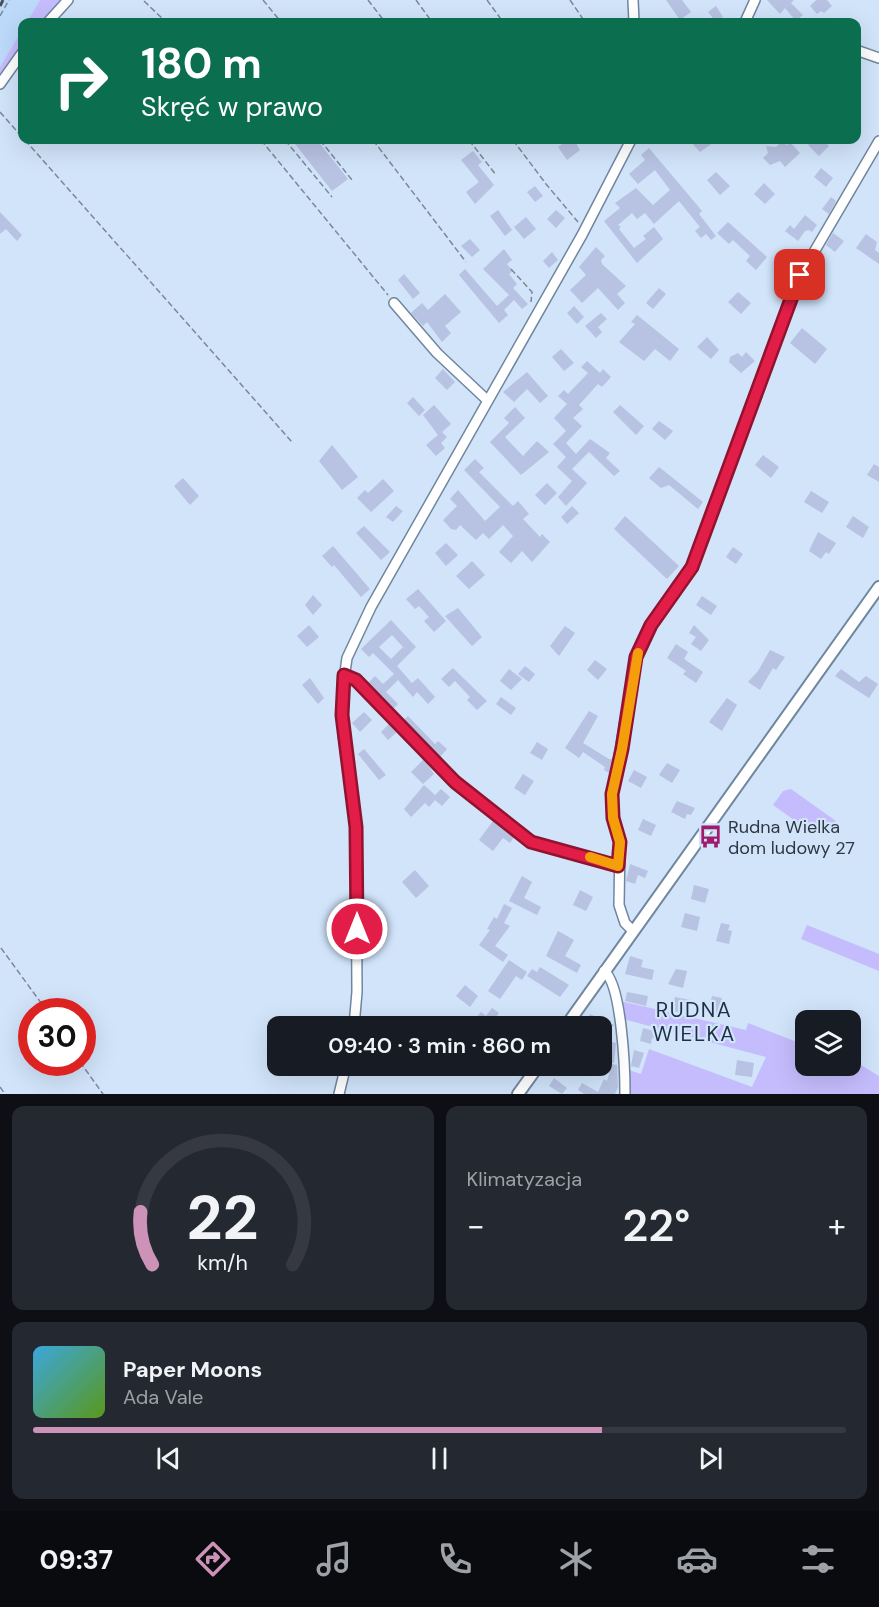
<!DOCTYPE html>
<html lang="pl">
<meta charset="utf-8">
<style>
body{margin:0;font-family:"DM Sans",sans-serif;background:#242831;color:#f1f3f6;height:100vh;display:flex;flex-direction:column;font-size:22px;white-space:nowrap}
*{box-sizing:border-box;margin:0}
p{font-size:20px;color:#9ea1a6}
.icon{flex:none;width:33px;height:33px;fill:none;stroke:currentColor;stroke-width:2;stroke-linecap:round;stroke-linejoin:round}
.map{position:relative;height:1094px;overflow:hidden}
.sheet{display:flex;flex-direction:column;gap:12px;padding:12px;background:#0d0f14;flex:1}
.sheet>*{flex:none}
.top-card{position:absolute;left:18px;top:18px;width:843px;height:126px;border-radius:12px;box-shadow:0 6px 24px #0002;background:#0b6e4f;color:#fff;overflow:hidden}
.buttons{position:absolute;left:795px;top:1010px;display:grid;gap:12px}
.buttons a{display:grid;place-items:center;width:66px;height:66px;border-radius:12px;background:#171b24;box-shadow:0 6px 24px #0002;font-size:30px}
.speed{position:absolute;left:18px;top:998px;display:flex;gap:12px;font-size:30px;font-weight:700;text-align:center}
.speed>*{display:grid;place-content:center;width:78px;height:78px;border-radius:50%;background:#171b24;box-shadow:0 6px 24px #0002;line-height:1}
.speed .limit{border:9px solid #d22;background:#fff;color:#111}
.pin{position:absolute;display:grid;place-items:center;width:51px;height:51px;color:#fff;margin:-26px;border-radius:12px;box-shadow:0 3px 9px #0006}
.me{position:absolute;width:66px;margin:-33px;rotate:0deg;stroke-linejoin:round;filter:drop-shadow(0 0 4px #0008)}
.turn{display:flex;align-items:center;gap:21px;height:126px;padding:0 24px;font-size:27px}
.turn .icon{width:78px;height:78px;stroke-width:2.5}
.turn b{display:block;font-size:42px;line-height:51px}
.big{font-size:45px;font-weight:600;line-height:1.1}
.sheet .widget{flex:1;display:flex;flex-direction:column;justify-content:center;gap:9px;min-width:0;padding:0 21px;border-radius:12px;background:#242831}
.sheet .dial{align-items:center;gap:0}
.dial svg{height:156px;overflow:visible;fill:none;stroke:#363941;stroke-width:7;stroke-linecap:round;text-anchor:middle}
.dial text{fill:#f1f3f6;stroke:none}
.song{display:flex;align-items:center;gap:18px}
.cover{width:72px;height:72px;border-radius:9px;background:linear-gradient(135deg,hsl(200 70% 55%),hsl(90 70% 35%))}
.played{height:6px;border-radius:3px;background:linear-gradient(90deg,#cc92b8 70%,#363941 70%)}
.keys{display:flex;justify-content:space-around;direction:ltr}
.heat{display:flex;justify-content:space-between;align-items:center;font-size:33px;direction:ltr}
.sheet .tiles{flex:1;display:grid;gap:12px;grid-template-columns:1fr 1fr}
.widget:last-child{grid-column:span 2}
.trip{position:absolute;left:267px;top:1016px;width:345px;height:60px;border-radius:12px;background:#171b24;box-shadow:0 6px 24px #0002;font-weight:600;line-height:60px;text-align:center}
.tabs{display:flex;height:96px;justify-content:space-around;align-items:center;background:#090b0e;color:#9ea1a6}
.tabs .icon{width:42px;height:42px}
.tabs .on{color:#cc92b8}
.tabs b{font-size:27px;color:#f1f3f6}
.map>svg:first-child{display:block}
.built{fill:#bddafb}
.green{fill:#c5bcfd}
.building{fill:#b8c2e2;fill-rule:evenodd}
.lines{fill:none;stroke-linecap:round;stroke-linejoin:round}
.minor-casing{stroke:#70869f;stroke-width:12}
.tertiary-casing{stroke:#70869f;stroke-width:14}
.path{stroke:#7b8898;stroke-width:1.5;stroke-dasharray:6 3;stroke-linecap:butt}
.minor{stroke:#fff;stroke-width:9}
.tertiary{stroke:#fff;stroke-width:10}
.rail{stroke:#444f5b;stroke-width:3;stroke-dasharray:9 4.5;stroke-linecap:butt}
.route-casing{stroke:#92132f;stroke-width:15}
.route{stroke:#e11d48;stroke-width:10}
.slow{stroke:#f59e0b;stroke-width:10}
.labels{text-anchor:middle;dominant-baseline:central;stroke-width:4.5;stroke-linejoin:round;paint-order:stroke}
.poi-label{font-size:18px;fill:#2e3742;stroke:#d1e4fa;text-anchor:start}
.quarter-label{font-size:21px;letter-spacing:1.5px;fill:#1c2f44;stroke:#d1e4fa}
</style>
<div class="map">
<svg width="879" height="1094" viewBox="0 0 879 1094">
<rect width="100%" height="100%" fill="#d1e4fa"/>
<path class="built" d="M0 0H40L27 22H22V30L0 67Z"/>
<path class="green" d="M40 0H64L44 22H27Z
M22 30V48L0 77V67Z
M791 789 836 821 826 835 801 825 773 805 783 791Z
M807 925 879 954V971L801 939Z
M620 1001 746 1030 748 1023 805 1045 806 1065H851L858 1068 861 1065 879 1076V1094H628L629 1070 641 1074 649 1049 752 1087 766 1057 623 1019Z"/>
<path class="building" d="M666 0H682L691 12 680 20Z
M767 0H794L791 3 803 15 796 21 785 8 780 14Z
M816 0H827L832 6 824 13 821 11 817 14 810 6Z
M716 6 723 17 716 22 708 12Z
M292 140H317L348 179 332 191Z
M568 140H574L580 150 567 160 558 147Z
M689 140H717L700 152Z
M813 140H823L829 146 819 156 808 145Z
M781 142 787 145 790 142 800 153 785 167 780 161 770 165 763 158 768 153 766 146 776 147Z
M649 148 702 211 699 214 716 236 711 240 706 234 701 238 695 231 700 227 679 201 654 224 645 213 637 219 632 213 618 225 621 227 619 229 634 248 646 239 643 236 654 227 663 239 637 263 604 221 620 208 615 203 636 188 653 205 670 190 655 170 638 184 629 174 645 160 641 155Z
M473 151 482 162 478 165 494 185 475 204 466 192 479 182 461 160Z
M821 168 833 178 826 187 814 177Z
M716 172 730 186 720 195 707 180Z
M764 183 775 194 765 204 754 194Z
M535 186 543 196 535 202 527 192Z
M831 197 836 201 829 214 822 209Z
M498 210 512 230 505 236 490 216Z
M556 210 565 218 556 228 547 219Z
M0 212 22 235 17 241 6 229 0 234Z
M805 215 817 225 812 232 809 230 805 231 798 241 785 231 790 225 794 229Z
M526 217 536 229 524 239 514 227Z
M728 222 767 257 756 270 746 261 750 256 733 240 729 244 717 233Z
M833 233 844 241 835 252 826 245Z
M866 234 877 242 875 250 879 253V264L856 248Z
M470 239 480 250 472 257 461 246Z
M596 247 605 256 601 260 602 264 626 286 617 294 625 303 618 310 598 288 582 303 570 290 586 275 579 267Z
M504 249 512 260 507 264 513 271 509 274 517 284 513 288 528 304 522 309 514 300 504 310 508 315 499 323 459 275 465 269 497 306 509 295 483 269Z
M552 252 558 260 549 268 543 261Z
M404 274 420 293 413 299 398 280Z
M659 288 666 294 653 309 646 303Z
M738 292 751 303 741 314 728 302Z
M445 294 461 312 445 326 451 333 442 342 427 322 423 326 411 313 422 303 428 310Z
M574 306 584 317 577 324 567 313Z
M601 313 607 319 598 327 602 332 596 338 585 326Z
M637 315 679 349 670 361 655 349 644 361 619 342 635 324 631 322Z
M802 328 827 349 815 364 790 343Z
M707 337 719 350 711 359 697 347Z
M561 349 574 363 564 371 552 357Z
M746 352 755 361 741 373 729 362 730 357 738 353 742 357Z
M587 361 600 373 603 369 611 377 602 387 598 384 579 405 583 409 573 418 582 426 566 443 576 454 590 439 610 453 606 458 620 471 614 476 589 452 572 469 587 483 566 506 558 497 572 481 557 467 566 457 553 444 566 431 554 418 567 404 558 396 564 390 568 394 588 373 581 367Z
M443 369 455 382 447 390 435 378Z
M527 372 548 396 540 403 527 389 514 402 503 392Z
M413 397 425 410 419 416 407 403Z
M434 405 451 424 442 432 447 437 441 443 445 448 436 456 426 445 438 435 423 415Z
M620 405 644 426 636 435 613 412Z
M515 407 525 418 505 437 523 456 537 441 549 452 521 475 490 442 509 423 504 418Z
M659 421 673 431 665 440 652 429Z
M332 445 358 477 342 490 319 461Z
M763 455 779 467 771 478 755 465Z
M475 459 484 468 479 472 513 506 518 501 529 514 523 519 540 537 542 534 550 542 532 562 522 551 511 563 499 552 513 536 503 525 489 539 483 533 476 540 460 525 456 530 451 529 443 520 457 506 450 499 458 490 485 521 500 507 464 470Z
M874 464 879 467V482L867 475Z
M659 467 703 502 698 509 669 485 661 488 649 478Z
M183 478 199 496 190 505 174 486Z
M383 479 394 491 371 512 357 498 365 490 368 493Z
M547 483 557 493 545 505 535 495Z
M811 491 829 502 822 513 804 502Z
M396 506 403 511 393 522 386 517Z
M572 506 579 513 567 524 561 517Z
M625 516 679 566 667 579 614 529Z
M853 516 869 527 863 538 846 527Z
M364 526 390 552 381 560 356 533Z
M818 532 836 543 829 554 826 552 821 559 809 551Z
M446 543 458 555 446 566 435 553Z
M333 546 370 589 361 597 334 565 332 567 322 556Z
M733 547 743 554 736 564 726 557Z
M472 561 485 575 469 589 456 576Z
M418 589 446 621 434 632 424 621 429 617 419 606 415 609 406 599Z
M313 595 322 605 313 615 305 605Z
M702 596 717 606 711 615 696 605Z
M458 608 482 637 472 646 445 616Z
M391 620 416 647 397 666 412 683 418 678 435 697 428 704 417 692 413 697 398 680 386 692 398 704 393 709 368 683 375 676 383 684 394 674 373 653 369 657 361 649ZM392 635 403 647 391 659 379 647Z
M309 625 319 637 307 647 297 636Z
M694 625 709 640 701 651 691 644 696 637 689 633Z
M565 626 575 633 559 656 550 646Z
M676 644 688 652 684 659 703 672 696 683 683 674 686 671 667 658Z
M770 650 785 657 776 670 773 668 760 690 748 682 758 671Z
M595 660 607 669 598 680 587 670Z
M525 666 535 674 529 682 518 674Z
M453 668 487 701 477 710 467 700 470 697 455 681 449 687 441 679Z
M509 669 522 679 511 690 500 681Z
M841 669 859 682 866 676 878 684 869 698 835 676Z
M310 678 324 698 318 704 302 685Z
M501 697 516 708 511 715 496 704Z
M727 698 737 705 722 731 709 722Z
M589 711 598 716 583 743 609 759H612L609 773 604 770 605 767 583 752 579 758 565 748Z
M364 712 372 720 360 732 352 723Z
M408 716 435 744 438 741 447 749 440 757 404 720Z
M389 724 397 732 388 740 381 732Z
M537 742 548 749 542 760 530 753Z
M364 749 386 775 379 780 358 754Z
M424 759 434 774 423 784 411 772Z
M667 763 680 770 672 783 659 775Z
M634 770 647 777 641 788 628 781Z
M523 774 534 781 525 795 514 788Z
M424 785 435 795 441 789 450 797 442 806 435 800 429 807 425 803 411 817 404 809Z
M677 801 695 808 691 815 687 814 685 819 671 812Z
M643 819 656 825 651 836 638 830Z
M493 821 514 837 510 843 503 838 493 851 479 840Z
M630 864 648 871 645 878 638 875 635 884 626 881Z
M415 870 429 886 416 898 402 882Z
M522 876 532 882 524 898 541 907 537 915 509 901Z
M694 885 709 889 705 903 691 899Z
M580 890 593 897 586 911 573 905Z
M504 904 512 908 504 923 510 926 495 946 508 955 503 962 479 945 490 930 487 929 494 917 497 919Z
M685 913 700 917 697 931 681 927Z
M721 923 730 925 728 930 732 931 729 944 716 941Z
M558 931 574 940 565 956 581 965 577 973 546 956Z
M630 956 643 960 641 967 654 970 652 980 625 974Z
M509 960 527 972 522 980 516 976 500 999 488 991Z
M540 967 569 985 560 997 527 976 532 969 537 972Z
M676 969 687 971 683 988 668 984Z
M465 985 478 996 470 1007 456 996Z
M627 992 648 996 646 1006 625 1001Z
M712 996 722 998 718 1016 708 1012Z
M675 997 691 1000 688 1014 672 1011Z
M492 1008 499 1013 492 1022 498 1026H469L481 1012 486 1016Z
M590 1014 614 1025V1026H585Z
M643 1028 658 1032 657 1039 652 1038 651 1044 640 1041Z
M608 1041 616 1043 614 1063 603 1060Z
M634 1050 644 1053 639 1068 631 1066Z
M737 1060 754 1063 752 1077 735 1075Z
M612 1064 617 1065 618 1087 615 1094H584L578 1090 582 1083 598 1092 604 1079 607 1081Z
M567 1065H594L590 1075Z
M554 1078 567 1088 562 1094 549 1086Z"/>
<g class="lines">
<defs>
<path id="minor" d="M633 0 634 22
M48 22 68 0
M745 22 755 0
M856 50 879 58
M0 84 22 53
M394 303 437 353 487 400
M344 675 356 680 455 782 531 842 618 866
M633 931 625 923 619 905 620 842 611 804 636 657 651 625 691 567 768 365 793 288 879 141
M604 971C622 984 625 1071 625 1094
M354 1026 357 992 356 827 343 733 342 693 347 658 371 607 582 235 631 140
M339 1094 346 1065"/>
<path id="tertiary" d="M566 1026 879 587
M518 1094 539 1065"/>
</defs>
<use href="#minor" class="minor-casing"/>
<use href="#tertiary" class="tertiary-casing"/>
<path class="path" d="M263 0 281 22
M368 0 385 22
M416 0 432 22
M487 0 503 22
M570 0 585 22
M144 1 166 22
M0 16 9 0
M0 112 22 137
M25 140 292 442
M261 140 388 295
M285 140 332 197
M320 140 352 180
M373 140 466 262
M469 140 496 175
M513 140 546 184 578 222
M511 269 532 292 531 302
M1 948 47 1011
M80 1062 103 1094
M0 1087 5 1094"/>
<use href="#minor" class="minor"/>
<use href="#tertiary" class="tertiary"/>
<path class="rail" d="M0 6 3 0"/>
</g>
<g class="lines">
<defs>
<path id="route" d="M357 929 356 827 342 715 344 675 356 680 455 782 531 842 618 866 620 842 613 818 612 794 622 749 636 657 651 625 692 567 800 275"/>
</defs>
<use href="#route" class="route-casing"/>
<use href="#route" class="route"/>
<path class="slow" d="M590 857 618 866 620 842 613 818 612 794 622 749 638 653"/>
</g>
<defs>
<symbol id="bus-bare" viewBox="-9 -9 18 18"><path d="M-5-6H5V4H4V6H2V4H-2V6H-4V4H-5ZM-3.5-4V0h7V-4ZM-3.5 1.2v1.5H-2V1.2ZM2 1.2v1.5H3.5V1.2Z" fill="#9e1b6d" stroke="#d1e4fa" stroke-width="2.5" paint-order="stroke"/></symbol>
</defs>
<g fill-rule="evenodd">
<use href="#bus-bare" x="694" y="820" width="33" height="33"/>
</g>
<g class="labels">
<g class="poi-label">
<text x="728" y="827">Rudna Wielka<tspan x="728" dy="21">dom ludowy 27</tspan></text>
</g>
<g class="quarter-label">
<text x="694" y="1010">RUDNA<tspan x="694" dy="24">WIELKA</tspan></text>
</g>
</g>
</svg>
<div class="buttons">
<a><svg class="icon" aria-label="layers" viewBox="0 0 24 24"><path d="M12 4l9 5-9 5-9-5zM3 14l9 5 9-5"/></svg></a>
</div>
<div class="speed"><div class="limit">30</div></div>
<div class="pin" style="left:800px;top:275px;background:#d93025"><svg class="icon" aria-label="arrive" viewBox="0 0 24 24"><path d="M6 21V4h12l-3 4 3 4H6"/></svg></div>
<svg class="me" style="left:357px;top:929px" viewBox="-20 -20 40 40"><circle r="17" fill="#e11d48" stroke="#fff" stroke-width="3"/><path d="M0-11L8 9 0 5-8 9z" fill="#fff"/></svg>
<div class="trip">09:40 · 3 min · 860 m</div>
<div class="top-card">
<div class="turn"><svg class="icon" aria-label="right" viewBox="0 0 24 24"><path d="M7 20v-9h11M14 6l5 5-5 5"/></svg><div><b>180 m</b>Skręć w prawo</div></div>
</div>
</div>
<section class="sheet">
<div class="tiles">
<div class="widget dial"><svg viewBox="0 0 100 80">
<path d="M14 69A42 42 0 1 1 86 69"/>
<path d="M14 69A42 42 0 0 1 8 42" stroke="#cc92b8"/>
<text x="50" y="56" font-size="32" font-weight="700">22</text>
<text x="50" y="72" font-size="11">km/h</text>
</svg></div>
<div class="widget"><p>Klimatyzacja</p>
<div class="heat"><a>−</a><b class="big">22°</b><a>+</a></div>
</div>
<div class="widget">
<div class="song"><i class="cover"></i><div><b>Paper Moons</b><p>Ada Vale</p></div></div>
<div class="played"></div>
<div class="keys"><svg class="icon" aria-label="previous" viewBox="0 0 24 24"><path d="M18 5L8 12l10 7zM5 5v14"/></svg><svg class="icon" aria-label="pause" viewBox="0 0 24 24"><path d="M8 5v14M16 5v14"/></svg><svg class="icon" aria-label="next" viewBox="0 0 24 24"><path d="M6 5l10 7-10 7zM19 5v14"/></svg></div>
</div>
</div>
</section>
<nav class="tabs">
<b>09:37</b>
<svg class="icon on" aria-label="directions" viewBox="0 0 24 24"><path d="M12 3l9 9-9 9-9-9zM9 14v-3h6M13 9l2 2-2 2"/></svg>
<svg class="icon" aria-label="music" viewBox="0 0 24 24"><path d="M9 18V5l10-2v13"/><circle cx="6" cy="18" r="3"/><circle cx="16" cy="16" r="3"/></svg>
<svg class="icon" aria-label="phone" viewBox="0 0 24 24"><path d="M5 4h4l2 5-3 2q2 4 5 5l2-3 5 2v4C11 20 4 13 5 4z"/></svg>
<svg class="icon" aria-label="climate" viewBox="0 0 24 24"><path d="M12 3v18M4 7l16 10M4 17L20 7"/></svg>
<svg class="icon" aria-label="car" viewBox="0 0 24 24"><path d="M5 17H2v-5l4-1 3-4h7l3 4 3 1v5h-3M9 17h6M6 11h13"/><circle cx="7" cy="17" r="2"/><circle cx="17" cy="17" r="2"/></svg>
<svg class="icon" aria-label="filters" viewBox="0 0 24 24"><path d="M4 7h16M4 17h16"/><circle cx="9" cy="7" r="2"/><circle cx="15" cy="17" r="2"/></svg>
</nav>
